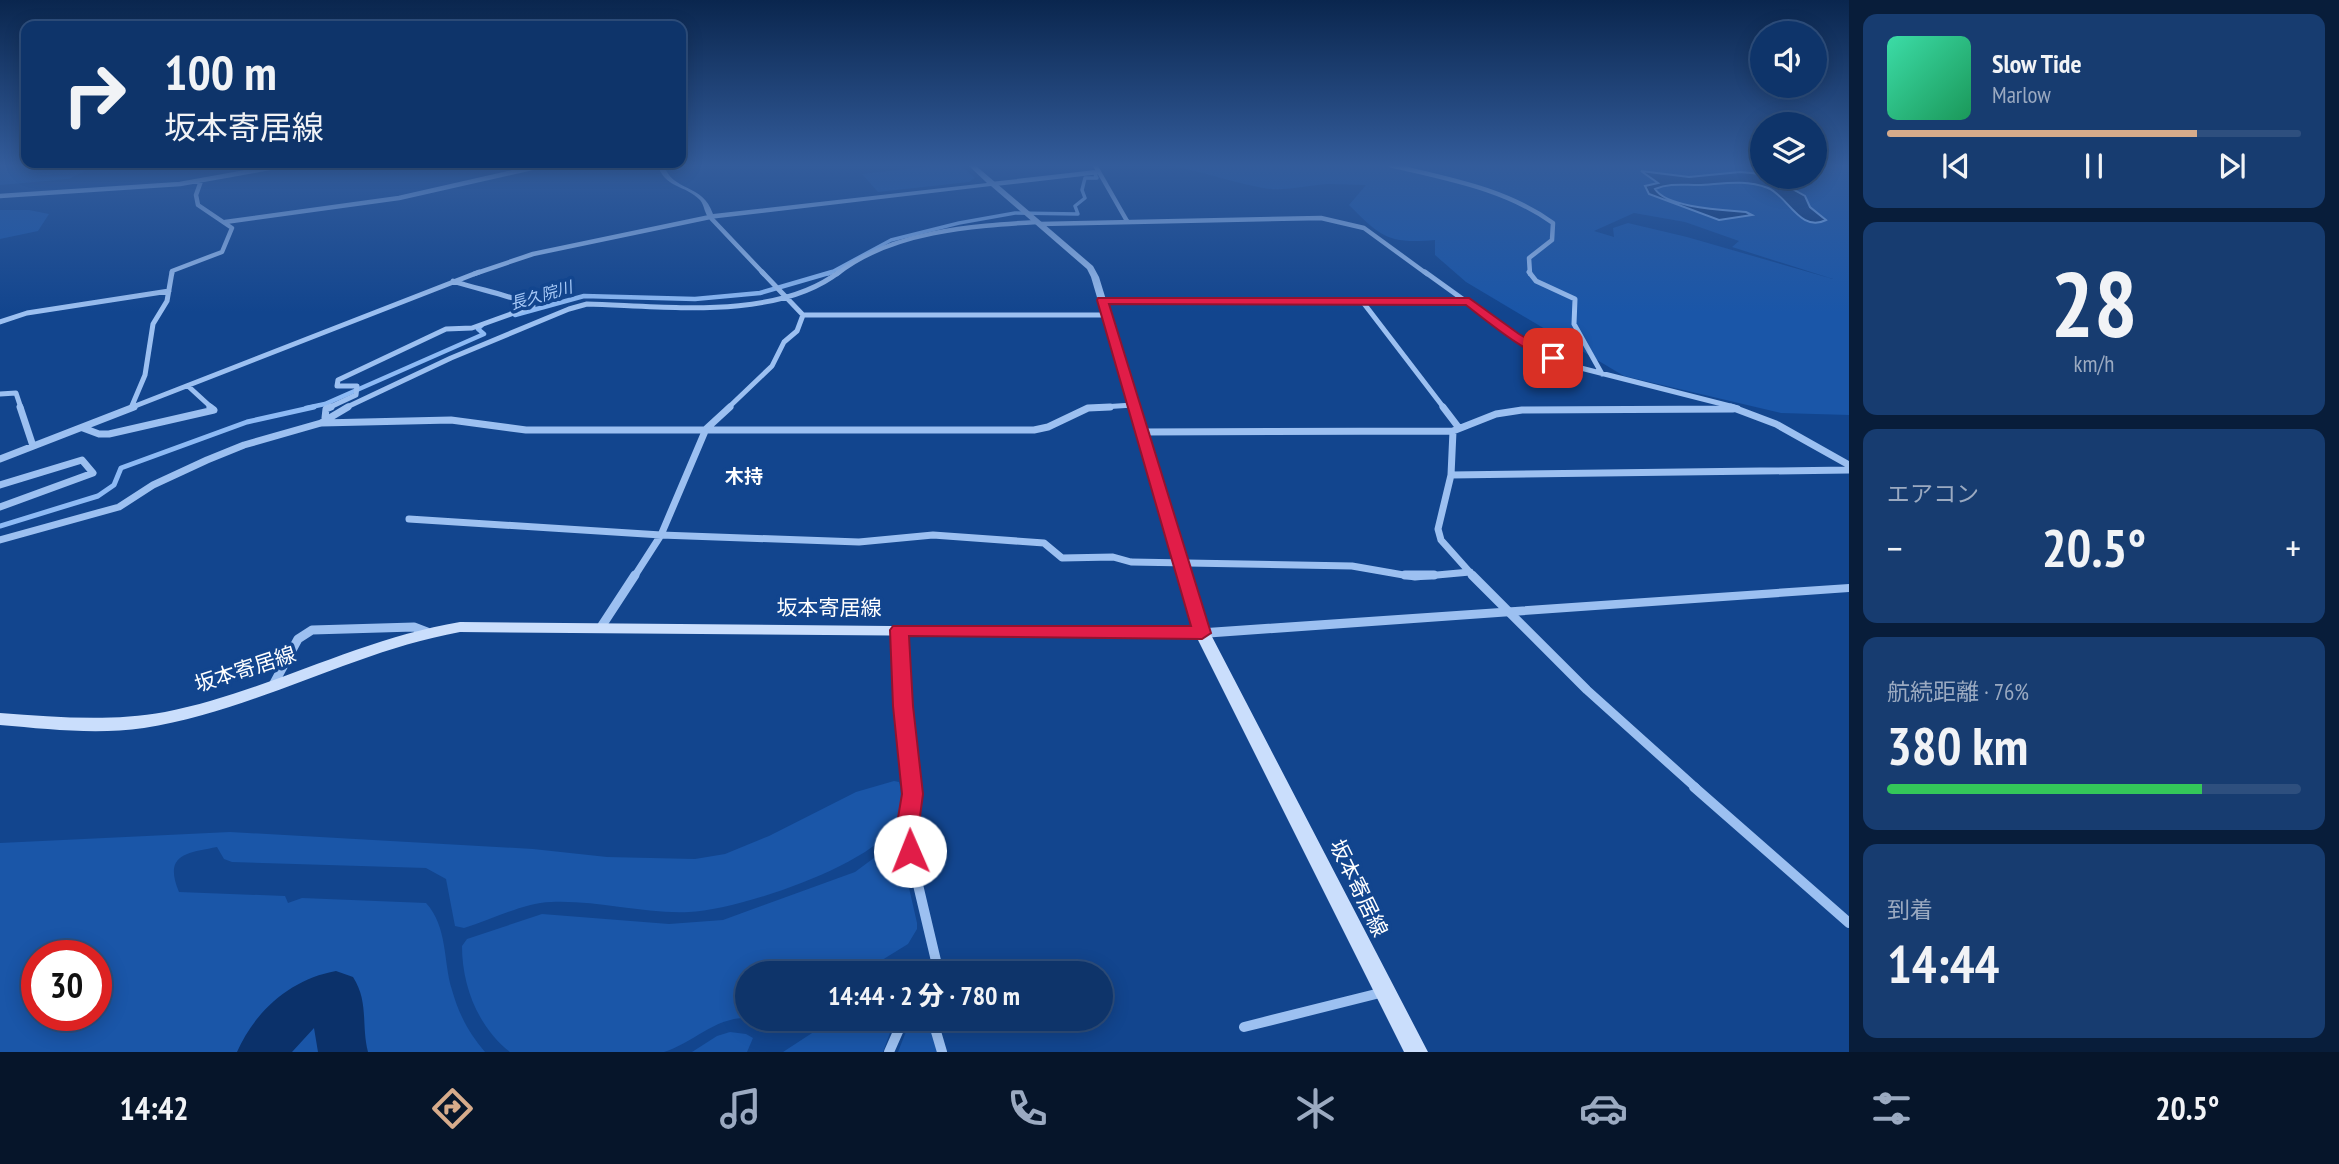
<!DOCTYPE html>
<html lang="ja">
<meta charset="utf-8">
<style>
body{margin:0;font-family:"PT Sans Narrow","Noto Sans JP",sans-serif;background:#173c70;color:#f1f3f6;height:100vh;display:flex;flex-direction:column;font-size:26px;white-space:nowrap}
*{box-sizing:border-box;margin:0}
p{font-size:23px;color:#9baac1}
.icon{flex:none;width:38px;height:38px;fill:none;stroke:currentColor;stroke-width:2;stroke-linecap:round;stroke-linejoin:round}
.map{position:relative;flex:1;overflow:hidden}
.details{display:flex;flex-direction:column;gap:14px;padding:14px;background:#081d3a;width:490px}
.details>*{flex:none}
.top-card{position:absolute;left:21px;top:21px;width:665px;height:147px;border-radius:14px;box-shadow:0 4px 18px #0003,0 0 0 2px #2e4f7e;background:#0e346a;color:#f1f3f6;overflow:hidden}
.controls{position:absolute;left:1750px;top:21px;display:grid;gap:14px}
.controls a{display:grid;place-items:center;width:77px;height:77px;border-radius:50%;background:#0e346a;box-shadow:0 4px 18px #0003,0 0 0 2px #2e4f7e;font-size:35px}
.speed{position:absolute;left:21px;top:940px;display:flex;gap:14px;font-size:35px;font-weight:700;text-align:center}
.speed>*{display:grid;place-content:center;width:91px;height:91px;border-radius:50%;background:#0e346a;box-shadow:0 4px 18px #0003,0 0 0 2px #2e4f7e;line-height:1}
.speed .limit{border:10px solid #d22;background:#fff;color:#111}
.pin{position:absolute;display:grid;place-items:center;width:60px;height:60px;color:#fff;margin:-30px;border-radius:14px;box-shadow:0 4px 10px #0006}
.me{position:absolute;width:77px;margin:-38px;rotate:359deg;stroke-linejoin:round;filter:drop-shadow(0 0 5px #0008)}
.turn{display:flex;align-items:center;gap:24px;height:147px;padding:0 28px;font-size:32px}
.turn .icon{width:91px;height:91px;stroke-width:2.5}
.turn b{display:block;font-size:49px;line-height:60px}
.big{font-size:52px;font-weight:800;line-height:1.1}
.details .card{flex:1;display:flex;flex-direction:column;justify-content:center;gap:10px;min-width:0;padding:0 24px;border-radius:14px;background:#173c70}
.details .dial{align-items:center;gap:0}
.dial b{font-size:91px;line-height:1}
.song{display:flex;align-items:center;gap:21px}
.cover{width:84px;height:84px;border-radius:10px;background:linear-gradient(135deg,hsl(160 70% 55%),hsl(150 70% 35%))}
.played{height:7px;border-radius:4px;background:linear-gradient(90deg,#d6ab8b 75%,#2e4f7e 75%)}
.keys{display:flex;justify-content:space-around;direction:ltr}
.heat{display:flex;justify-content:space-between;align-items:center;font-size:38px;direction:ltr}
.charge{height:10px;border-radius:5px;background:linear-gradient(90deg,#34c759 76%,#2e4f7e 0)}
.trip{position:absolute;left:735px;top:961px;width:378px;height:70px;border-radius:35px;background:#0e346a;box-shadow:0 4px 18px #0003,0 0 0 2px #2e4f7e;font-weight:800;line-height:70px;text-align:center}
.tab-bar{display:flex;height:112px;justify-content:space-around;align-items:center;background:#06152a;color:#9baac1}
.tab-bar .icon{width:49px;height:49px}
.tab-bar .selected{color:#d6ab8b}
.tab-bar b{font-size:32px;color:#f1f3f6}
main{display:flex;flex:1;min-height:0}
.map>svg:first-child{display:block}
.green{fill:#1a56a8;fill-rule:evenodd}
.water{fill:#0b316a;stroke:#8dbaf5;stroke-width:2}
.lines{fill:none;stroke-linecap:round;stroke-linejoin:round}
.stream-far2{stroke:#8dbaf5;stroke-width:3.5}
.stream-far1{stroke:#8dbaf5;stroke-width:4.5}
.stream{stroke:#8dbaf5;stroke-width:5}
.river{fill:#0b316a;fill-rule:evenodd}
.minor-far4{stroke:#9cc0f1;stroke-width:4.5}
.minor-far3{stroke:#9cc0f1;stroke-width:5}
.minor-far2{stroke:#9cc0f1;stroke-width:7}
.minor-far1{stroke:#9cc0f1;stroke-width:9}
.minor{stroke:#9cc0f1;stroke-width:10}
.tertiary{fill:#9cc0f1;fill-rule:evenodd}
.secondary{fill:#cadefc;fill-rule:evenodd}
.route{fill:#e11d48;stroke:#92132f;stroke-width:2}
.labels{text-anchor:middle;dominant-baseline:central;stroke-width:7;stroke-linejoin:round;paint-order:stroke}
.far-water-label{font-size:16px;font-style:italic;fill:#a8caf8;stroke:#12458e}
.neighbourhood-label{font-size:19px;font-weight:bold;fill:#fff;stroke:#12458e}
.near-street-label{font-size:21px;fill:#fff;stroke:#12458e}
</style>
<main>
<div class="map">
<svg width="1849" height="1052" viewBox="0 0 1849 1052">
<rect width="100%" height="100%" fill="#12458e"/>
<path class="green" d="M0 165H97L69 179 0 185Z
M941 165H960L975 178 969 182 878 192 862 174Z
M1168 165H1762V177H1815V165H1849V415L1781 413 1624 376 1466 282 1435 255V240C1388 244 1381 237 1349 205L1366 185C1354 185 1341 184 1328 184 1307 185 1285 192 1263 188 1231 182 1200 171 1168 165ZM1634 213 1685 222 1739 241 1732 247 1833 279 1687 237 1628 223 1613 228 1614 237 1594 231Z
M0 210H29L49 214 38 231 0 239Z
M894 781 899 782C903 796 902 816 893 828 863 868 738 910 689 912 643 914 597 900 551 902 522 903 492 920 464 928L455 926 446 879 426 868 232 862 224 859 217 847C187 853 163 854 179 892L285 896 288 903 302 898 426 903C448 927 443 961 452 990 459 1015 469 1033 485 1052H0V843L230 832 533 849 607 857 695 859 725 854 769 836 856 792ZM37 956H96V1015H37Z
M894 843 900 848 917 923V929L908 944 861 973H747V1018C715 1017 693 1043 664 1052H510C478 1027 462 986 462 946L467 939 542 914 669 924 723 920 855 872Z
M835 1018 895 1019 883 1052H783Z
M911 1019H929L939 1052H898Z
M730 1032 746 1034 753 1038 747 1052H692L717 1036Z"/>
<path class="water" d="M1641 171 1689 177 1740 172 1762 174V177H1798L1799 181 1789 187 1805 196 1810 207 1826 220C1800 233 1788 196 1768 188 1744 179 1722 184 1698 185 1682 185 1669 183 1655 189 1667 208 1724 210 1746 212L1752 215 1719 220 1649 194 1645 186 1658 183Z"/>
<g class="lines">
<path class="stream-far2" d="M828 274 891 240 959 223 1015 213 1078 214 1075 206 1085 198 1082 190 1085 178H1097L1095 174"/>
<path class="stream-far1" d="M515 315 584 296 695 299 760 293 832 272
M306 408 325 404 484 334 478 329 482 325"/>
<path class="stream" d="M0 526 98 496 114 485 121 468 247 422 314 407"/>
<path class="river" d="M336 971 353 977C369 1002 361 1024 368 1052H318L314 1028 292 1052H237C255 1011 291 979 336 971Z"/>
<path class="minor-far4" d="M1095 165 1127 221
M1390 165C1447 179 1504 188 1553 223L1552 240 1529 258 1530 274
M993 184 1098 172
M0 196 180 184 286 165
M225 222 399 198 545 165
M1040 224 1321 218 1364 228 1427 274
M172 274V271L222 252 232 228 198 205 196 195 201 181
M474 274 533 254 710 217 764 274
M837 274C891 231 972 226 1037 222"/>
<path class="minor-far3" d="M762 272 803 315H1106
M1425 272 1514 336 1565 364 1738 408
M1529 272 1536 281 1575 299 1574 324 1602 374
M1102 300 1469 301
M1362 301 1444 408
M0 322 27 313 169 291
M188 386 212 408
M0 394 16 393 21 408
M130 408 479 272
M131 408 145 375 153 324 167 301 172 272
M328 408 356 395 357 386H337L338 380 446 329 472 328 533 306C508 294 479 290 453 281
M345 408 451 358 569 309 587 304C663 306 776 321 839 272
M728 408 772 366 784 342 797 331 803 315
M1087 408 1133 405"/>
<path class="minor-far2" d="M20 407 33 446
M1443 407 1459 428
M1731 407 1776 424 1849 465
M325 418 326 409 331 407
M321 423 348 407
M83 428 99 434H109L214 410 210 407
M1453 431 1451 475 1438 529 1441 540 1474 577
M1141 432 1453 431 1496 414 1522 410 1733 409
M0 459 134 407
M1451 475 1849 470
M0 485 82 460 93 473 0 507
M409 519 661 535 859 542 933 535 1044 543 1062 558 1113 557 1131 562 1352 566 1415 577
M0 540 119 507 153 485 207 460 244 445 321 423 451 420 526 430H1034L1048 427 1088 408 1110 407
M634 577 661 535 706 429 730 407
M1415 577 1470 572"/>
<path class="minor-far1" d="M1405 575H1434
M1472 575 1587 690 1696 788
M601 627 635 575
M899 630 911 788
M272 687 298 639 312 630 414 627 427 632"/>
<path class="minor" d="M911 787 908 824 910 851 937 965 932 973
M1694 787 1849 923
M932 1018 942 1052
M1244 1027 1384 992
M889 1052 904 1018"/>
<path class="tertiary" d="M658 165H664C672 192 703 183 713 214L987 183 968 165H975L1093 266 1099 277 1207 628 1849 584V592L1202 638 1197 636 1091 277 1087 269 991 186 710 219C704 214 705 206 700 200 686 185 664 188 658 165Z"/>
<path class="secondary" d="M460 622 1208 629 1428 1052H1404L1197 638 460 632C351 652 254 711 144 728 95 735 48 729 0 725V713C56 717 109 722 165 712 266 692 358 639 460 622Z"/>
</g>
<linearGradient id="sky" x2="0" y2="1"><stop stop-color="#0a264e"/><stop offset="0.53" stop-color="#335c9b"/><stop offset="1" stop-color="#335c9b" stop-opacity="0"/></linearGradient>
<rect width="1849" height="312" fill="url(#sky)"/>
<path class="route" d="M1098 298H1469L1519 334 1559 358 1557 360C1537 363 1483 318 1466 305L1109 304 1211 633 1202 639 909 636 913 706 923 794 919 824 921 851 918 858 910 861 902 858 899 851 897 824 902 794 893 706 890 630 893 626H1191L1097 300Z"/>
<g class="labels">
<g class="far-water-label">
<text transform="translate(541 295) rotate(-16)">長久院川</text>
</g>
<g class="neighbourhood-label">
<text x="744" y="476">木持</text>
</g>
<g class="near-street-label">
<text x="829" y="607">坂本寄居線</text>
<text transform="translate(245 669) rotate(-18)">坂本寄居線</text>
<text transform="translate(1359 888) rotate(64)">坂本寄居線</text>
</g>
</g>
</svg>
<div class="controls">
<a><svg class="icon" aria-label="sound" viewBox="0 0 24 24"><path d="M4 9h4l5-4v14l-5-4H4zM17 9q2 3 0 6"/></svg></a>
<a><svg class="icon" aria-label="layers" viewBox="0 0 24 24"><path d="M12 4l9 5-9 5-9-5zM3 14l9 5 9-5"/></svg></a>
</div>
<div class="speed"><div class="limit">30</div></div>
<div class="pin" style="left:1553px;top:358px;background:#d93025"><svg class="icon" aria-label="arrive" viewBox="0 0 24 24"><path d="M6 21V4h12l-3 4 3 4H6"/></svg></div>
<svg class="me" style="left:910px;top:851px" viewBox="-20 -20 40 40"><circle r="19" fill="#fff"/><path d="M0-13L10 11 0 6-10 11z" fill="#e11d48"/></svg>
<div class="trip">14:44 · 2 分 · 780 m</div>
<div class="top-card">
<div class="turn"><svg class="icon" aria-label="right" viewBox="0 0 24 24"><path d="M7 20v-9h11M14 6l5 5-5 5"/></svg><div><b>100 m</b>坂本寄居線</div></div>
</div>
</div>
<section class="details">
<div class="card">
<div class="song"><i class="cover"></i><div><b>Slow Tide</b><p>Marlow</p></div></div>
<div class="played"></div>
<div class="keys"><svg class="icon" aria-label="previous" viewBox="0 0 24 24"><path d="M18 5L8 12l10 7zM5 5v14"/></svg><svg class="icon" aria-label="pause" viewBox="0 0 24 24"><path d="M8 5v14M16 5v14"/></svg><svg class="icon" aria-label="next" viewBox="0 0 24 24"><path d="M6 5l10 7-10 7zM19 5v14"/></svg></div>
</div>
<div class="card dial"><b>28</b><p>km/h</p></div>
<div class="card"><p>エアコン</p>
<div class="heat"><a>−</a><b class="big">20.5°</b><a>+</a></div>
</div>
<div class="card"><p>航続距離 · 76%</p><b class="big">380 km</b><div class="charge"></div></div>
<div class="card"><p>到着</p><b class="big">14:44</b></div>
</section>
</main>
<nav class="tab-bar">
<b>14:42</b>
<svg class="icon selected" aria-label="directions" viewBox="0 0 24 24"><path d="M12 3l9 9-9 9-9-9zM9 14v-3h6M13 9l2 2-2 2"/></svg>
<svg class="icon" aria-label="music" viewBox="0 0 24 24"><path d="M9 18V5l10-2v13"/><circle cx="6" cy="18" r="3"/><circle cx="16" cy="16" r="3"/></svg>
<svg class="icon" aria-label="phone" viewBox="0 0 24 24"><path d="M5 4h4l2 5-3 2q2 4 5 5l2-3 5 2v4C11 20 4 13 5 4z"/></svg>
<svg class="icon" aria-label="climate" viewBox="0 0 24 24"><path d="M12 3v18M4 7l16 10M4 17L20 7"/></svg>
<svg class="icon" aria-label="car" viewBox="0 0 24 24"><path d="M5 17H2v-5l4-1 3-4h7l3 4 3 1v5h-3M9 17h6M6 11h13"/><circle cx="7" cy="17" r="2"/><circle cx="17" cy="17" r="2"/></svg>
<svg class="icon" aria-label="filters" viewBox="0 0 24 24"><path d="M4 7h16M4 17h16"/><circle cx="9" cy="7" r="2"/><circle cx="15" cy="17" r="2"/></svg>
<b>20.5°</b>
</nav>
